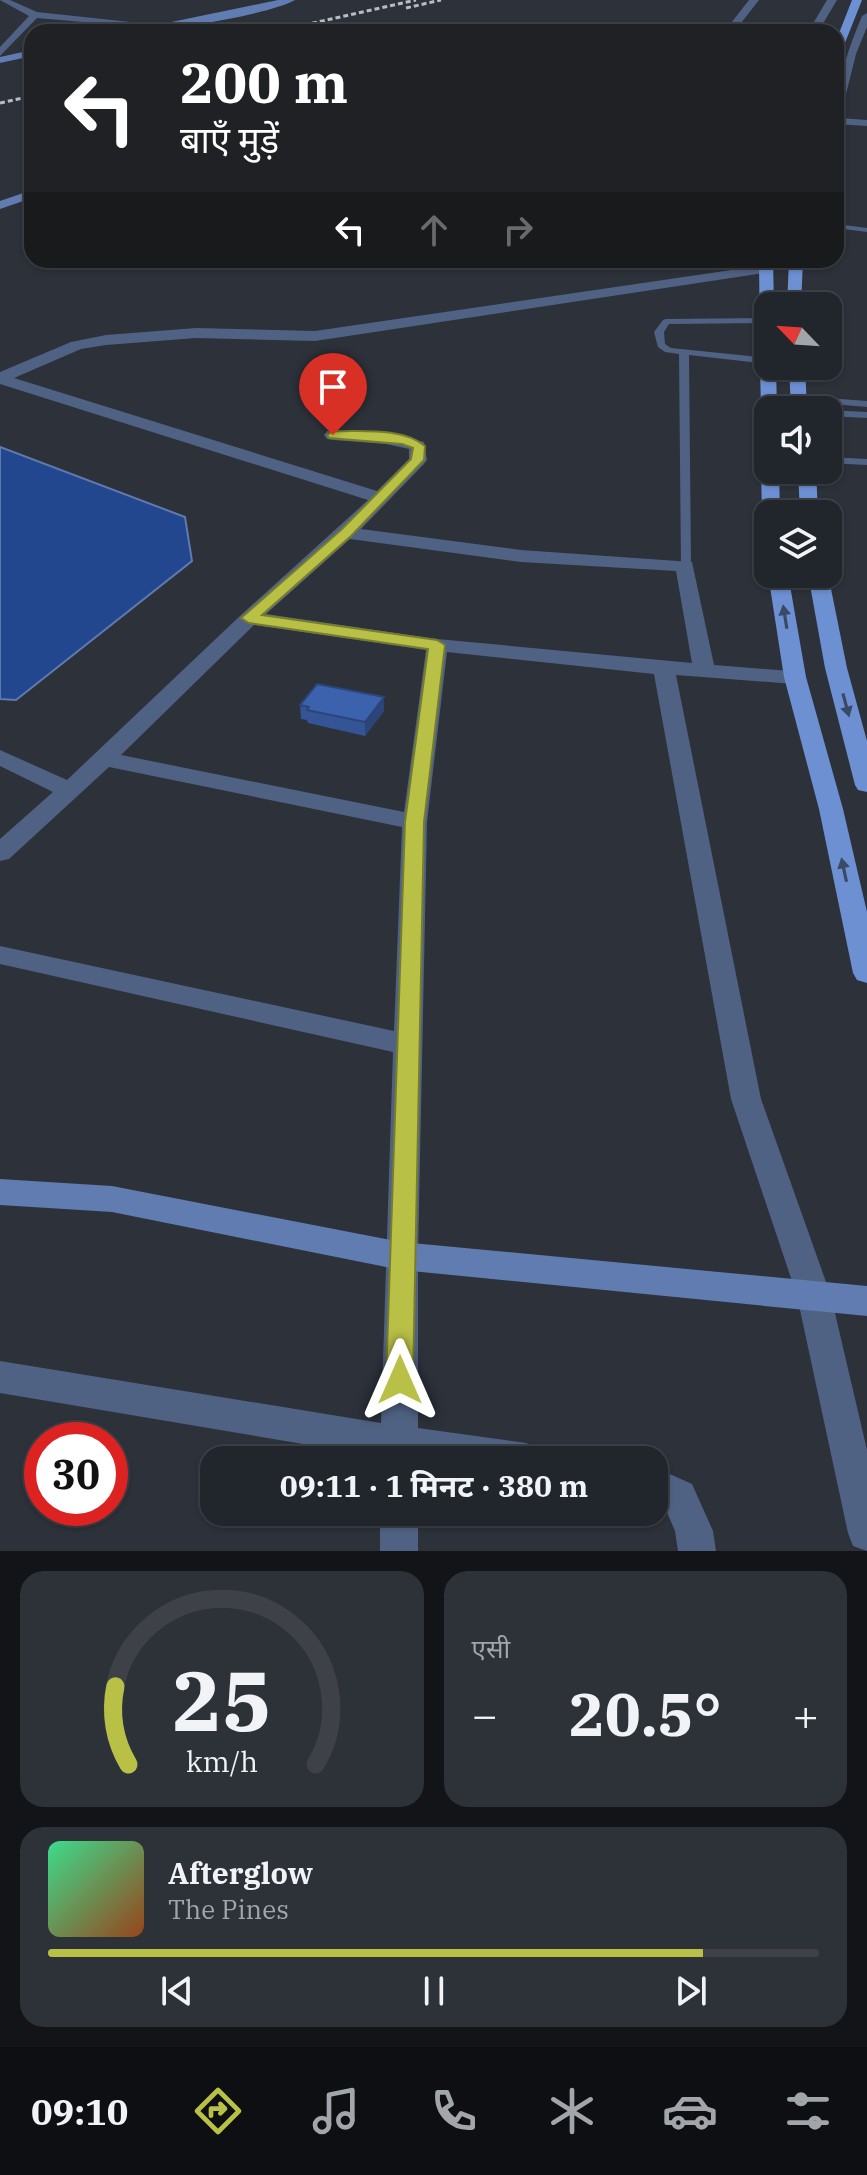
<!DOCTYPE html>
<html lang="hi">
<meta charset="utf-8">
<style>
body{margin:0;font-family:"IBM Plex Serif","Noto Sans Devanagari",serif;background:#2d3138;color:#f1f3f6;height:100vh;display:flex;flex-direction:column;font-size:30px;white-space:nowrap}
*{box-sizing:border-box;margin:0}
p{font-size:26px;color:#a2a5a9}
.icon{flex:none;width:44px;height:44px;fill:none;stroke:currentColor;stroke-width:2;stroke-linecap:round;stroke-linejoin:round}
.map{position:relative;height:1551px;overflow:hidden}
.sheet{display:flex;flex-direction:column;gap:20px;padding:20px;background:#121418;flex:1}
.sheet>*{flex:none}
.top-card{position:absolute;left:24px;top:24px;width:820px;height:244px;border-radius:24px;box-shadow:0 2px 6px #0004,0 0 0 2px #3e4248;background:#202124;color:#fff;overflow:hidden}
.needle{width:52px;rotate:295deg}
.buttons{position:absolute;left:754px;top:292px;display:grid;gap:16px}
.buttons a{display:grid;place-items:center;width:88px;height:88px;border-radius:16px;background:#21252c;box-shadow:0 2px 6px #0004,0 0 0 2px #3e4248;font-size:40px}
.speed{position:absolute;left:24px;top:1422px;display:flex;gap:16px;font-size:40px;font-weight:700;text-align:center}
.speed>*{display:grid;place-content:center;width:104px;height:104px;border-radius:50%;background:#21252c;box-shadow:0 2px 6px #0004,0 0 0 2px #3e4248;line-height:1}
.speed .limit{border:12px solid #d22;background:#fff;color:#111}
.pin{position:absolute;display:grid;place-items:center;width:68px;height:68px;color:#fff;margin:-82px -34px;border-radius:50% 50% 50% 0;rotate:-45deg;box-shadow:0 0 8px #0007}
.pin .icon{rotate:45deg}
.me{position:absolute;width:88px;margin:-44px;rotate:0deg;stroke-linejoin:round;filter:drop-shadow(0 0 6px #0008)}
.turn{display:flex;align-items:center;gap:28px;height:168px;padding:0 24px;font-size:36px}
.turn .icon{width:104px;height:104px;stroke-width:2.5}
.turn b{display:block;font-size:56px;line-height:68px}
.lanes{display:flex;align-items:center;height:76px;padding:0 24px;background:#0003;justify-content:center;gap:40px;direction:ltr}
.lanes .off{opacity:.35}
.big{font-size:60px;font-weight:700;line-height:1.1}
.sheet .widget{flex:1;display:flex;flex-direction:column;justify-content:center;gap:12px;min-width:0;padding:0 28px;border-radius:24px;background:#2d3138}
.sheet .dial{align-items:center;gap:0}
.dial svg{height:208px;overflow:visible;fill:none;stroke:#3e4248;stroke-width:7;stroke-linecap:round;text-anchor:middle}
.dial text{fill:#f1f3f6;stroke:none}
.song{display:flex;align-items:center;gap:24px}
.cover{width:96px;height:96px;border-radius:12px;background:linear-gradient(135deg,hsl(150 70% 55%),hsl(20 70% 35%))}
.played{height:8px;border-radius:4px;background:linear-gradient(90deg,#b9c046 85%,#3e4248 85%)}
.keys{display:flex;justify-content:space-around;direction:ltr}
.heat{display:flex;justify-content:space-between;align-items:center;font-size:44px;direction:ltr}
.sheet .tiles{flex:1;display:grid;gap:20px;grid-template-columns:1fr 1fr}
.widget:last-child{grid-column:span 2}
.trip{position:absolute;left:200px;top:1446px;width:468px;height:80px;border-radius:24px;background:#21252c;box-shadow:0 2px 6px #0004,0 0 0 2px #3e4248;font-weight:700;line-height:80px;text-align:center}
.tabs{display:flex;height:128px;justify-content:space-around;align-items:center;background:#0d0f12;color:#a2a5a9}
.tabs .icon{width:56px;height:56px}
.tabs .active{color:#b9c046}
.tabs b{font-size:36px;color:#f1f3f6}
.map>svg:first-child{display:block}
.water{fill:#23478f;stroke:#607aae;stroke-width:2}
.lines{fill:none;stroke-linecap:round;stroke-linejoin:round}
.lane{fill:#506283;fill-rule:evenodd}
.street{fill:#506283;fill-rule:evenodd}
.secondary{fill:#617cb0;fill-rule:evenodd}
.primary{fill:#6d90d3;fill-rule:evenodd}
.rail{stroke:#b9bcc3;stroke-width:3;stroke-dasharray:5 3;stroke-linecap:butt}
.wall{fill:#345495}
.shaded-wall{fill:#2b4579}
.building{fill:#3d62ad;stroke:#2b4579;stroke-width:2}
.oneway{fill:#394966}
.route{fill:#b9c046;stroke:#787d2e;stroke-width:2}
</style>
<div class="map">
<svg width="867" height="1551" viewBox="0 0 867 1551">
<rect width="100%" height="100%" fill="#2c313a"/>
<path class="water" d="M0 447 185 517 192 561 16 700 0 699Z"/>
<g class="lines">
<path class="lane" d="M836 224 867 228V232L836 228Z
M768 318 767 323 669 324 664 332 665 344 671 348 768 358V364L689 355 691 566 689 568H681L679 354 665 352 658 347 654 332 663 320 666 319Z
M800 396 867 401V407L797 401V397Z
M828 410 867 412V418L828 416Z
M828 457 867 459V465L828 463Z"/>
<path class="street" d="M0 0H10L37 12 168 26 163 29 37 18 0 56V47L29 16Z
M749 0H759L734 32H724Z
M827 0H837L818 32H808Z
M867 13V27L856 54 840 118 867 120V126L836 124C836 84 847 52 862 16Z
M585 24 689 29 694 32 582 29Z
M766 265 773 269 771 272 315 341 196 338 106 345 81 349 14 378 377 491 409 459V449L386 444 333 440 327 439 324 435 327 431 386 433 424 442 427 460 424 464 361 529 521 550 692 562 714 665 803 672 806 677 795 684 676 675 761 1099 831 1296 867 1450V1551L853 1546 848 1533 797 1296 731 1099 654 674 447 652 427 822 418 1256V1428L526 1443 539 1448 545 1460H380V1457L0 1393V1361L381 1423 393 1052 0 964V946L394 1031 402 827 109 767 9 859 0 861V839L53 792 0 766V750L67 780 242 614 368 500 0 384V372L71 342 106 335 196 328 315 331ZM350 539 521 562 676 571 692 663 437 639 266 614ZM254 625 426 650 404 812 121 755Z
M654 1467 692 1484 713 1531 716 1551H678L675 1531 666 1510 654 1504Z
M380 1512H418V1551H380Z"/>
<path class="secondary" d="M278 0H295C266 16 158 32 123 32Z
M32 50V56L0 63V57Z
M32 190V198L0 209V201Z
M0 1179 112 1186 401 1242 867 1286V1316L401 1270 112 1212 0 1205Z"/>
<path class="primary" d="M852 0H862L841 53 836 56V41Z
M759 260H773L774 306H768V359L760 354Z
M789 260H803L801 306H787Z
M768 361V366H776L777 410H768V415L761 410 760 366Z
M789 366H805L807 410H791Z
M768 465V470H779L780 514H768V519L762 514 761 470Z
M798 470H816L818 514H800Z
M768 574H788L806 677 843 809 867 912V983L857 980 853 973 819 809 784 677Z
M808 574H828L847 668 867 741V792L858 790 855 785 825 668Z"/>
<path class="rail" d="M406 8 441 0
M273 32 416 0
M0 103 32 96"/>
</g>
<path class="wall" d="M384 697V711L365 736 308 723 307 720 301 719 300 705Z"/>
<path class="shaded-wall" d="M384 697V711L365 736V722Z"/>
<path class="building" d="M317 684 384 697 365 722 307 710 309 707 300 705Z"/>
<defs><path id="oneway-solid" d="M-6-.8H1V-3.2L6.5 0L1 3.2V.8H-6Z" transform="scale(2)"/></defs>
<g class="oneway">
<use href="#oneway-solid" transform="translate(785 617) rotate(-99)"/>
<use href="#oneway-solid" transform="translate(846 705) rotate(75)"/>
<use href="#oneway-solid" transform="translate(844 870) rotate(-102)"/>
</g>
<path class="route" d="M333 431C361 432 402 427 425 446L424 460 351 536 262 615 437 640 445 645 424 822 413 1380 409 1389 400 1392 390 1389 386 1380 405 822 428 649 249 623 241 618 341 530 411 459 413 448 402 444 329 438 327 435Z"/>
</svg>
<div class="buttons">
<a><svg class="needle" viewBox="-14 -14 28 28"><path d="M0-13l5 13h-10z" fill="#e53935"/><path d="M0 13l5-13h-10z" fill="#a2a5a9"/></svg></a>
<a><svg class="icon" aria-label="sound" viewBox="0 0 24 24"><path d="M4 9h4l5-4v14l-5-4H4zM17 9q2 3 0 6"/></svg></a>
<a><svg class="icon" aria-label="layers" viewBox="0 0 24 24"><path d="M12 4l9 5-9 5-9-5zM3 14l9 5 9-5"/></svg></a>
</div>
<div class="speed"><div class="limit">30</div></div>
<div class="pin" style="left:333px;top:435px;background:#d93025"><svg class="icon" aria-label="arrive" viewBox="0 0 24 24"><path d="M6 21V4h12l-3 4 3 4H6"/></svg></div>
<svg class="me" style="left:400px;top:1380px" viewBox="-20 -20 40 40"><path d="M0-17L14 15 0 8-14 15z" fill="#b9c046" stroke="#fff" stroke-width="4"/></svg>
<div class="trip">09:11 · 1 मिनट · 380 m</div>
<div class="top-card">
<div class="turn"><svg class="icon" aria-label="left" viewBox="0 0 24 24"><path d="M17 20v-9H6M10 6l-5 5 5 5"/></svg><div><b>200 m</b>बाएँ मुड़ें</div></div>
<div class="lanes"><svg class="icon" aria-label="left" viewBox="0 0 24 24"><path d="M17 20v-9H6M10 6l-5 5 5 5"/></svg><svg class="icon off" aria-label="ahead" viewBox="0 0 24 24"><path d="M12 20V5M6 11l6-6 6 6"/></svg><svg class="icon off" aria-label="right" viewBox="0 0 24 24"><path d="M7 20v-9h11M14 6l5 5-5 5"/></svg></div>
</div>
</div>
<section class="sheet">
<div class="tiles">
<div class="widget dial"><svg viewBox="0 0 100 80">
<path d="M14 69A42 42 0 1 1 86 69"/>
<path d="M14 69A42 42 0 0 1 9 39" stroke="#b9c046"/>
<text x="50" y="56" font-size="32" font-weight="700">25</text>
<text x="50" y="72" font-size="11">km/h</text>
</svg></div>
<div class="widget"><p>एसी</p>
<div class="heat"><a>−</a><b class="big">20.5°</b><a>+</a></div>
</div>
<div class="widget">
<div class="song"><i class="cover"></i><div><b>Afterglow</b><p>The Pines</p></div></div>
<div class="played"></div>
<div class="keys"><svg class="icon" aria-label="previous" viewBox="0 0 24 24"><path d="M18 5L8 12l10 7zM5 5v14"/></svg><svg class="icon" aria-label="pause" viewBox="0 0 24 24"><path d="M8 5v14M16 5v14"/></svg><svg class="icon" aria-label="next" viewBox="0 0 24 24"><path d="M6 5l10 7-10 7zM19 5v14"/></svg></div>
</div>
</div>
</section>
<nav class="tabs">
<b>09:10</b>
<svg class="icon active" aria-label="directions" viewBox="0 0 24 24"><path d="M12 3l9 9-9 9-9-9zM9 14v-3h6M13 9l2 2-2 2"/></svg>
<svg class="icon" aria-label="music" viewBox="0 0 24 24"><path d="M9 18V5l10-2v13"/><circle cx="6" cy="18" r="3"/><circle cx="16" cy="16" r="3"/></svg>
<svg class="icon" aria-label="phone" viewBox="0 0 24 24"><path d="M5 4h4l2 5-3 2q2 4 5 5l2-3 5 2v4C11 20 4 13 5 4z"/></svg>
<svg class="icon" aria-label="climate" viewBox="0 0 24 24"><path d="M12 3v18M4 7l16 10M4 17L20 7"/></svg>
<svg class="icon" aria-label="car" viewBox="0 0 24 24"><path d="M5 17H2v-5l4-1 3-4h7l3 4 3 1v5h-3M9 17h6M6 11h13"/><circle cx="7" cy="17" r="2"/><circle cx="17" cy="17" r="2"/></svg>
<svg class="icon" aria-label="filters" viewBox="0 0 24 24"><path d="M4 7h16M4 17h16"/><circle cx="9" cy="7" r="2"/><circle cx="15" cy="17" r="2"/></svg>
</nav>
